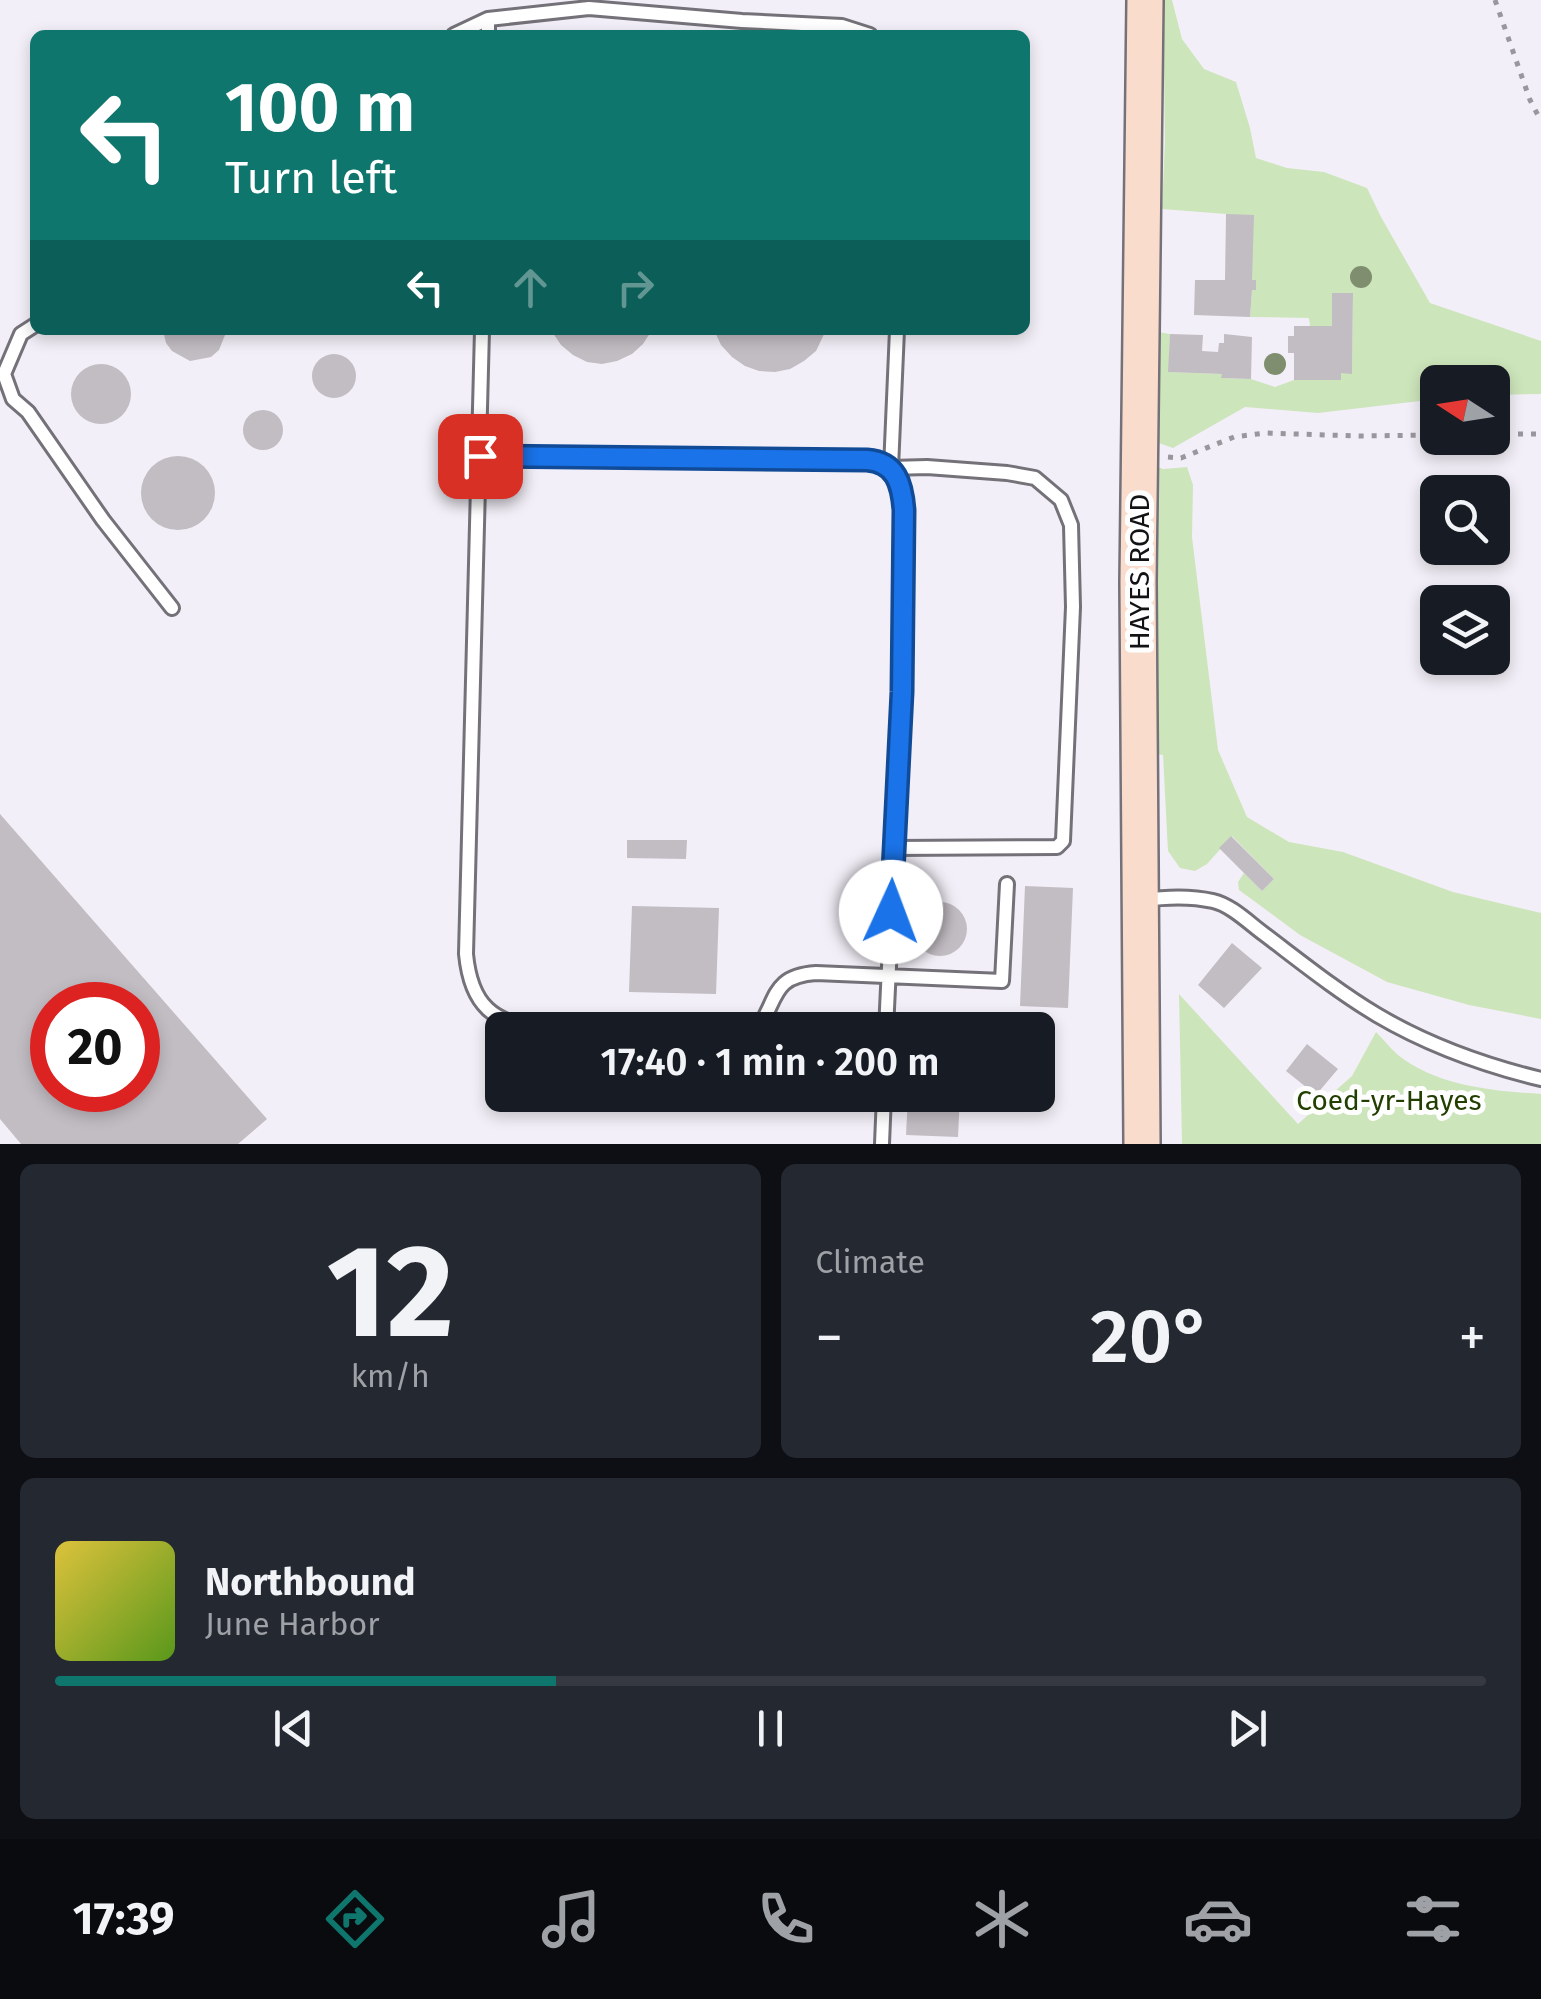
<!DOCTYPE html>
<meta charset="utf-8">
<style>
body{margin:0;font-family:"Fira Sans",sans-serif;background:#242831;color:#f1f3f6;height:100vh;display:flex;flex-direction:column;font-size:38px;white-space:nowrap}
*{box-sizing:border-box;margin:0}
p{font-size:32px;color:#9ea1a6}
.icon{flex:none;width:55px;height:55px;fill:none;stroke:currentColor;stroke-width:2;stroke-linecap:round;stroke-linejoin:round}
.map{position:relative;height:1144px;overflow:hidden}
.drawer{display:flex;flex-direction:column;gap:20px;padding:20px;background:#0d0f14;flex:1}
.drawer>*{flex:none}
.top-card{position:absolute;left:30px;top:30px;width:1000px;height:305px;border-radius:15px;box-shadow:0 5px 15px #0003;background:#0f766e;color:#fff;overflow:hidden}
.needle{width:65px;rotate:282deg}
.tools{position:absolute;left:1420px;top:365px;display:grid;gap:20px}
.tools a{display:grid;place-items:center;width:90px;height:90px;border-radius:15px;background:#171b24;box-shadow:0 5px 15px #0003;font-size:50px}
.speed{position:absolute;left:30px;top:982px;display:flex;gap:20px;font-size:50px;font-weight:700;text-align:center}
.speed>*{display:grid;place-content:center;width:130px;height:130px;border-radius:50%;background:#171b24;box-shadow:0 5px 15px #0003;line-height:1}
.speed .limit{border:15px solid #d22;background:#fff;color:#111}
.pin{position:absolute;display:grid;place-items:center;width:85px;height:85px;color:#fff;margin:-42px;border-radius:20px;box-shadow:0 5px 15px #0006}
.me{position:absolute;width:110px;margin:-55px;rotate:2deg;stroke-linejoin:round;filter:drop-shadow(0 0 8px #0008)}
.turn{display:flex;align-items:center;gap:35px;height:210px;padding:0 30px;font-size:45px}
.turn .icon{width:130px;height:130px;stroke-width:2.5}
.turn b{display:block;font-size:70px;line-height:85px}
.lanes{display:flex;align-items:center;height:95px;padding:0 30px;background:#0003;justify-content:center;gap:50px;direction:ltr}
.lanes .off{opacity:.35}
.big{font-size:75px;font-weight:600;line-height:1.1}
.drawer .tile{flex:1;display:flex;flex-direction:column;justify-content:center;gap:15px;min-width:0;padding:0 35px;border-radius:15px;background:#242831}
.drawer .dial{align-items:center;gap:0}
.dial b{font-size:130px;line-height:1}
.song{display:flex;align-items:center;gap:30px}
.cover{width:120px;height:120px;border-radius:15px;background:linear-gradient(135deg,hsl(50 70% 55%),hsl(90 70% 35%))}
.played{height:10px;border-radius:5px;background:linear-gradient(90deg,#0f766e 35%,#363941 35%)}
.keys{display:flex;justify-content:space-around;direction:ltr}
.heat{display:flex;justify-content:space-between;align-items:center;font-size:55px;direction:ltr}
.drawer .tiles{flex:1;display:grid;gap:20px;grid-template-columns:1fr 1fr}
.tile:last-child{grid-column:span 2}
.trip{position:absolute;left:485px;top:1012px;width:570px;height:100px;border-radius:15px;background:#171b24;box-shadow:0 5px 15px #0003;font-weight:600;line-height:100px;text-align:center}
.tab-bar{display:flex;height:160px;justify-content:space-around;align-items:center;background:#090b0e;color:#9ea1a6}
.tab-bar .icon{width:70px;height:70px}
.tab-bar .current{color:#0f766e}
.tab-bar b{font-size:45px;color:#f1f3f6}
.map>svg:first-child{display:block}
.green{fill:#cde5bb}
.building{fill:#c2bcc3;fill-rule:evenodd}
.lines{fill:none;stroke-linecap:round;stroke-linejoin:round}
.lane-casing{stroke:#757179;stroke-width:18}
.secondary-casing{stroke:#757179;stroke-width:40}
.path{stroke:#99969d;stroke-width:5;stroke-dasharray:5 8;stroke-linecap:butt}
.lane{stroke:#fff;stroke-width:12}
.secondary{stroke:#fadccc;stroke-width:35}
.tree{fill:#808e70}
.route-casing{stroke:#114b97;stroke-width:25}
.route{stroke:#1a73e8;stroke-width:18}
.labels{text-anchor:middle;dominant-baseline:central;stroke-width:10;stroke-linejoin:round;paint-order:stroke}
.street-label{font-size:28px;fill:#121114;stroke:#fefefe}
.park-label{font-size:28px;fill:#223e00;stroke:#fefefe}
</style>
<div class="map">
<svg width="1541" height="1144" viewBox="0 0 1541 1144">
<rect width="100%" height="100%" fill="#f3eff8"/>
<path class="green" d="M1163 0H1172L1182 39 1204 69 1236 82 1250 128 1256 158 1287 168 1324 172 1367 188 1381 217 1430 303 1541 341V394L1493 395 1492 382H1438L1437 399 1318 413 1245 407 1173 448 1156 442 1158 332 1170 334 1169 372 1222 374V378L1251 379 1275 387 1294 380H1340L1341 373H1352L1353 293H1332V326H1310L1309 318 1250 317 1252 290H1256V281L1252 280 1226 214 1162 209 1165 142Z
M1156 466 1163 469 1187 467 1193 485 1192 537 1218 750 1247 817 1289 842 1343 852 1453 892 1541 913V1019L1469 1005 1387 982 1300 935 1239 890 1238 882 1244 873 1262 891 1274 879 1232 836 1207 864 1195 871 1180 868 1168 851 1163 755 1156 754Z
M1179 994 1298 1124 1352 1076 1376 1032C1383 1039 1390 1048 1398 1055 1437 1086 1493 1091 1541 1094V1144H1182Z"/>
<path class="building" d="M1226 214 1254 215 1252 280H1256V290H1252L1250 317 1194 315 1195 280H1225Z
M1332 293H1353L1352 374 1341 373V380H1294V353H1288V336H1294V326H1332Z
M163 330H227L219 350 211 357 190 361 172 351 166 343Z
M551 330H652L643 344 632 354 617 361 602 364 587 362 573 355 561 345Z
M714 330H826L816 351 804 361 790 369 775 372 759 371 745 366 732 357 721 345Z
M1170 334 1203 335 1202 351 1218 352 1219 343H1224V334L1252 337 1251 379 1221 378 1222 374 1168 372Z
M312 376a22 22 0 1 1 44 0a22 22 0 1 1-44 0Z
M71 394a30 30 0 1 1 60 0a30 30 0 1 1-60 0Z
M243 430a20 20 0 1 1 40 0a20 20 0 1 1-40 0Z
M141 493a37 37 0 1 1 74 0a37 37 0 1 1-74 0Z
M0 814 267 1119 238 1144H21L0 1119ZM52 1005H138V1090H52Z
M1231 836 1274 879 1262 891 1219 848Z
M627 840H687L686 859 627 858Z
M1025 886 1073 888 1068 1008 1020 1006Z
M913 929a27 27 0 1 1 54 0a27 27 0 1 1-54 0Z
M632 906 719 908 716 994 629 992Z
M1232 943 1262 968 1224 1008 1198 985Z
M911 1013 964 1015 963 1030H910Z
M1307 1044 1338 1069 1316 1095 1286 1071Z
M908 1095H960L958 1137 906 1135Z"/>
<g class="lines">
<defs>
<path id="lane" d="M454 35 488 19 589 8 742 21 842 26 870 35
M488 35V19
M35 325 21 334 4 374 13 399 28 412 103 520 172 608
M482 330 466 954C471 1006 493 1023 543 1030
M480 456 850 459C892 461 899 467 905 510L902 692 886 1030
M893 848 1057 847 1063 841 1073 607 1071 525 1061 500 1035 478 1007 473 927 467 891 468 897 330
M1143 900C1165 897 1191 896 1213 901 1231 905 1249 923 1264 934 1301 962 1337 991 1377 1015 1428 1045 1483 1065 1541 1079
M757 1030C778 1000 771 976 816 973L1002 981 1007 884
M882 1144 884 1095"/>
<path id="secondary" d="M1142 1144 1138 582 1145 0"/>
</defs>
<use href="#lane" class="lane-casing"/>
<use href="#secondary" class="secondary-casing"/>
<path class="path" d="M1495 0 1530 100 1541 121
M1492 434H1541
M1168 457 1181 458 1234 437 1265 433 1360 436 1438 435"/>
<use href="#lane" class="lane"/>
<use href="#secondary" class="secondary"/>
</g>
<g class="tree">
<circle cx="1361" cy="277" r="11"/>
<circle cx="1275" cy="364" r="11"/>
</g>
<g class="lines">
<defs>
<path id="route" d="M480 456 867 460C896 462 902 484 904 510L902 692 891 912"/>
</defs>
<use href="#route" class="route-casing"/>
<use href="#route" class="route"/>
</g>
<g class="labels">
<g class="street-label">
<text transform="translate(1139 572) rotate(-90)">HAYES ROAD</text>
</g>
<g class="park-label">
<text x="1389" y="1100">Coed-yr-Hayes</text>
</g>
</g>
</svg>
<div class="tools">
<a><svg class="needle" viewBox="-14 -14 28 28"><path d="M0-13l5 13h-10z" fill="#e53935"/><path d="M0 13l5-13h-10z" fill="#9ea1a6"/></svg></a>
<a><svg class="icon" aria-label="search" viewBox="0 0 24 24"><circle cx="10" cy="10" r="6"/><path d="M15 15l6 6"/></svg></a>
<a><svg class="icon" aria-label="layers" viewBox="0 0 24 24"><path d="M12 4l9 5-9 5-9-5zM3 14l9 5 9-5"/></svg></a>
</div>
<div class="speed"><div class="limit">20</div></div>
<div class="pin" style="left:480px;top:456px;background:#d93025"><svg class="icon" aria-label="arrive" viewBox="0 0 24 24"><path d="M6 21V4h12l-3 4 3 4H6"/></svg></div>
<svg class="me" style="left:891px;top:912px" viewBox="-20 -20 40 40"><circle r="19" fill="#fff"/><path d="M0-13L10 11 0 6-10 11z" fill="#1a73e8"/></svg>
<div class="trip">17:40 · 1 min · 200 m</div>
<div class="top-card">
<div class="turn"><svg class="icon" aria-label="left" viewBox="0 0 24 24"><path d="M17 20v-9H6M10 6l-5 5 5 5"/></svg><div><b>100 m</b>Turn left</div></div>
<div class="lanes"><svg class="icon" aria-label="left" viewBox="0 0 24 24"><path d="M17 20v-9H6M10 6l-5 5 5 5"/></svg><svg class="icon off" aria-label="ahead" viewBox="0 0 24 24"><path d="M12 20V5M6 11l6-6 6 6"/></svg><svg class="icon off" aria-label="right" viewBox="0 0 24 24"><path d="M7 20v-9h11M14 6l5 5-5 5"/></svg></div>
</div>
</div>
<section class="drawer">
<div class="tiles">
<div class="tile dial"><b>12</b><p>km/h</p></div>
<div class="tile"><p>Climate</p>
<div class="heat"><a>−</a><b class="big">20°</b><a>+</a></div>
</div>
<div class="tile">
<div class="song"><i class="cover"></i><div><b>Northbound</b><p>June Harbor</p></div></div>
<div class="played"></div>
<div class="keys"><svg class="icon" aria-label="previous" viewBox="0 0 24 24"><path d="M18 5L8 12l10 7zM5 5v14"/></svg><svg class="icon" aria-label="pause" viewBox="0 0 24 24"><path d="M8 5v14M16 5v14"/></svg><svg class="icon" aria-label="next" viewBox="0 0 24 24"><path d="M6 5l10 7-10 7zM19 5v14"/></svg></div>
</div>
</div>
</section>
<nav class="tab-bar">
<b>17:39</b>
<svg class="icon current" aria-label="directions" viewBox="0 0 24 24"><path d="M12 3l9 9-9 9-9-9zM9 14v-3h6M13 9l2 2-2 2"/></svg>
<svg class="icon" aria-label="music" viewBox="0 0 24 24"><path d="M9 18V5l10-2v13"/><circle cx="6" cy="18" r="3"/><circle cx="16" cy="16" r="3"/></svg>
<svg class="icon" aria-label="phone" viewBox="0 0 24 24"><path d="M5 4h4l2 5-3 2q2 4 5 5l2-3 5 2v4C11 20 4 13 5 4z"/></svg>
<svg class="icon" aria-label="climate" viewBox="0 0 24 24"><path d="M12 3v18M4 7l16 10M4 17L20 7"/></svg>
<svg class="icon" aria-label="car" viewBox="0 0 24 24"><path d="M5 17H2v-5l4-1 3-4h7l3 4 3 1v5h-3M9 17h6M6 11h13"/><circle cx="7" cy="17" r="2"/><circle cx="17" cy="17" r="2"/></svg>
<svg class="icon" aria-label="filters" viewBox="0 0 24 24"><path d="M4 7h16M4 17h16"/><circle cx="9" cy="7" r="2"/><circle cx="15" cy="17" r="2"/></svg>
</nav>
